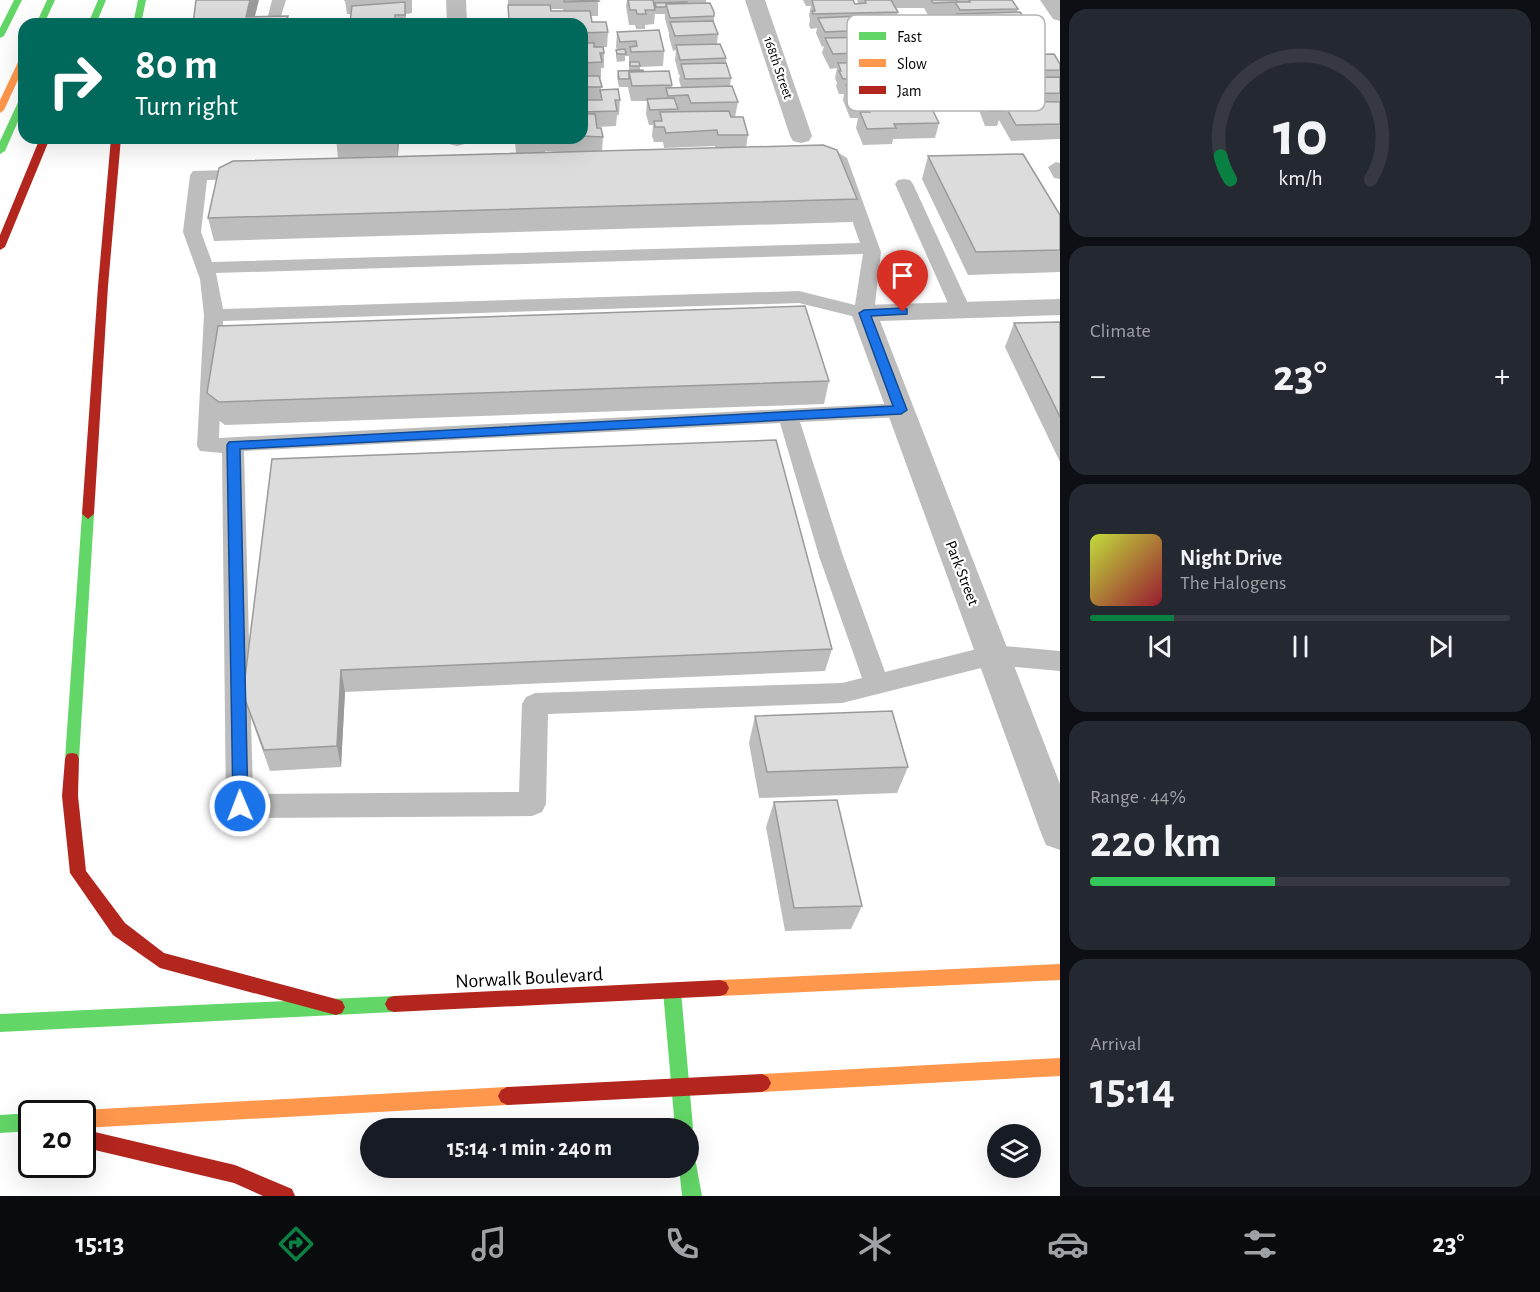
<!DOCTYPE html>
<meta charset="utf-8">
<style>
body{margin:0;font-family:"Alegreya Sans",sans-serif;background:#242831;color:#f1f3f6;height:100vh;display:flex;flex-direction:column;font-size:22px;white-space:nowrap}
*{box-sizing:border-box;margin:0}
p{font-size:20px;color:#9ea1a6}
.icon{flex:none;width:33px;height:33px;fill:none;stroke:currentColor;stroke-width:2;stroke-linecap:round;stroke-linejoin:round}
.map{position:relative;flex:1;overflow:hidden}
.panel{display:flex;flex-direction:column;gap:9px;padding:9px;background:#0d0f14;width:480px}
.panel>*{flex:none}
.hud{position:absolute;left:18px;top:18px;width:570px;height:126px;border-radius:18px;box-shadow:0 6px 24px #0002;background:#00695c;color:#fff;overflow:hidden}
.tools{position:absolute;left:987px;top:1124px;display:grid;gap:12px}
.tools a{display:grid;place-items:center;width:54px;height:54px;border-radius:50%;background:#171b24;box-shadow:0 6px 24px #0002;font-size:30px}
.speed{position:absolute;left:18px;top:1100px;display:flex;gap:12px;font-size:30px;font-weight:700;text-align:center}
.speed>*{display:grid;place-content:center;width:78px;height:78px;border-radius:50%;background:#171b24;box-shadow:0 6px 24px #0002;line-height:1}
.speed .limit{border:3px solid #111;border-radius:9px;background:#fff;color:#111}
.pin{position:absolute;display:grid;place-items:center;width:51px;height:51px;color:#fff;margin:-62px -26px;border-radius:50% 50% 50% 0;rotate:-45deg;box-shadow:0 0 6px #0007}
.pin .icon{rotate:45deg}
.me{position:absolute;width:66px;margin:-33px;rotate:359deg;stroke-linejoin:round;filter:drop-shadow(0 0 4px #0008)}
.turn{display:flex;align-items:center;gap:21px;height:126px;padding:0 18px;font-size:27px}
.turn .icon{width:78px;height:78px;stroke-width:2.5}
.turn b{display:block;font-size:42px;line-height:51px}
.big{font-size:45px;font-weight:700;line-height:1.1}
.panel .tile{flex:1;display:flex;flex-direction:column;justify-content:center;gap:9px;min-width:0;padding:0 21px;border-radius:18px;background:#242831}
.panel .dial{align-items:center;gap:0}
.dial svg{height:156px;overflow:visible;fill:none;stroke:#363941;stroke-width:7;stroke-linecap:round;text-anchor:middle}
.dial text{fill:#f1f3f6;stroke:none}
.song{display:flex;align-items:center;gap:18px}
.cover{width:72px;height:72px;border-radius:9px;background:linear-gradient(135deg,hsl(70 70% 55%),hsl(350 70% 35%))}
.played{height:6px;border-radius:3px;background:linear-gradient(90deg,#0b8043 20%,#363941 20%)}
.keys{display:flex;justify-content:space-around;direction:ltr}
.heat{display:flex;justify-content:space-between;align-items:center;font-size:33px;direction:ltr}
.charge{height:9px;border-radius:4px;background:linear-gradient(90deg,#34c759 44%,#363941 0)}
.trip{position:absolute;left:360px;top:1118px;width:339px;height:60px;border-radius:30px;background:#171b24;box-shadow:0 6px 24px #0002;font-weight:700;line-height:60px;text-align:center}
.tabs{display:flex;height:96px;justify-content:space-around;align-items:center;background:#090b0e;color:#9ea1a6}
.tabs .icon{width:42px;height:42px}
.tabs .active{color:#0b8043}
.tabs b{font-size:27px;color:#f1f3f6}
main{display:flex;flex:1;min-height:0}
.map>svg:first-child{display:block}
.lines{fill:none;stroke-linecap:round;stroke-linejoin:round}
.lane{fill:#bdbdbd;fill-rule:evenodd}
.street{fill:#bdbdbd;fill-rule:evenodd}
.fast{fill:#63d668;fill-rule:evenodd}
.slow{fill:#ff974d;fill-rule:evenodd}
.jam{fill:#b3261e;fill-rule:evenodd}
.wall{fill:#bdbdbd;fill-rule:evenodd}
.shaded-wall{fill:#9a9a9a}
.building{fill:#dcdcdc;stroke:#9a9a9a;stroke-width:1.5}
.route{fill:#1a73e8;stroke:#114b97;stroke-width:1.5}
.labels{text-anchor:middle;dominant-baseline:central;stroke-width:4.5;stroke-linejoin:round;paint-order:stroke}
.far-street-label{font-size:14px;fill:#000;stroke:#fff}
.street-label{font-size:16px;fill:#000;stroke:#fff}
.near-street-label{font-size:20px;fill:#000;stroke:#fff}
.key{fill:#fff;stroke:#b2b2b2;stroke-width:1.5}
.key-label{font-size:16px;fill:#000}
</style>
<main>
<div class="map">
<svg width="1060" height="1196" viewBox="0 0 1060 1196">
<rect width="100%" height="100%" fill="#fff"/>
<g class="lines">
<path class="lane" d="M272 0H286L280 19H270L268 16Z
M839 153 847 158 881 252 874 313 871 317 864 319 799 303 223 321 219 438 901 403 908 405 911 410 908 415 901 417 800 422 843 556 885 672 993 645 1060 651V671L993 665 842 703 548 714 546 804 542 812 532 816 240 818 230 814 226 806 222 453 200 451 197 446 204 315 200 279 183 232 190 175 193 171ZM832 163 860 243 212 262 201 232 207 180ZM863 254 855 305 799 291 223 309 216 273ZM780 423 819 556 862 678 842 683 535 693 526 697 522 704 519 792 253 794 244 451Z
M1056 162 1060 163V179L1054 178 1048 167Z
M904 179 910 180 913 184 971 310 968 314H954L951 310 895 184 898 180Z"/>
<path class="street" d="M446 0H466L467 24H447Z
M745 0H765L812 136 809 141 801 143 793 141 790 136Z
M1040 0H1060V21L1053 19Z
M446 138H468L465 144 457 146 449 144Z
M1060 299V315L880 321 1060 784V850L1046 845 1041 833 851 313 855 307 864 305Z"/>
<path class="fast" d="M14 0H22L4 36 0 38V28Z
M47 0H55L44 24H36Z
M98 0H106L96 24H88Z
M138 0H146L141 24H133Z
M24 95V108L5 151 0 154V141L20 98Z
M88 509 94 514 79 759 77 764 72 765 67 764 65 759 82 514Z
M672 983 678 985 681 991 693 1128 688 1135V1128H675L663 991 666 985Z
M394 996 400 998 403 1004 400 1010 394 1012 0 1032V1014Z
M32 1113V1131L0 1133V1115Z
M688 1156 695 1158 702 1196H682L679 1167H688Z"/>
<path class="slow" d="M24 55V67L4 110 0 113V100L20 58Z
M1060 964V980L720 996 714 994 711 988 714 982 720 980Z
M1060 1058V1076L762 1092 756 1089 753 1083 756 1077 762 1074Z
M507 1087 513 1090 516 1096 513 1102 507 1105 82 1128V1113H75L82 1110Z"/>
<path class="jam" d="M40 138H50L5 247 0 250V235Z
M111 138H121L108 286 94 514 88 519 82 514 98 286Z
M72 753 77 754 79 759 78 796 86 871 125 923 164 953 336 999 342 1001 345 1007 342 1013 336 1015 160 968 113 935 70 873 62 796 65 759 67 754Z
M720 980 726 982 729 988 726 994 720 996 394 1012 388 1010 385 1004 388 998 394 996Z
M762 1074 768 1077 771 1083 768 1089 762 1092 507 1105 501 1102 498 1096 501 1090 507 1087Z
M82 1129 235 1165 292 1189 295 1196H263L234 1183 82 1147Z"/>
</g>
<path class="wall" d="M344 0H412V13L406 14V24H350L351 14H347L345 1H344Z
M508 0H598V16H591L592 22 608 32 607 47H603L604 53V68H601V77L600 78 601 90 620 100 619 115H617L616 126 597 127 603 137 602 151 715 148V146L664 148 663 142H654L652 136 653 125H649L646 114 647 101H631L628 87H619L617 78 618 71 629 70V56H625V61L617 62 616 57V50H617L616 47 617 32 664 51 663 66 640 67V70L672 85V88L681 87 679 80 680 75H679L675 60 676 50 673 51 669 37V33L665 19V14H655V13L654 24 645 25V29H636L635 25H629L626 6 627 0H706V3L714 12V22L718 34 717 44 726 58V63L731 78 730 86 738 102 735 117 748 135 746 147 857 199 852 222 214 241 208 218 516 153 515 141H511V138H582V24H508ZM551 9H563V11H551ZM545 151 569 152H545Z
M803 0H853L855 4H858L857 0H1012L1018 9 1017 12 1030 27 1027 36 1045 50 1044 55 1060 64V139L1011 141 999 120 997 126H985L977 105 980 92 949 93 943 82 947 67 964 66 966 58H951L945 47H934L930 38 934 23H955L951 17H929L924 8H896L898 12 895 24 909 34 906 45 930 55 926 70H924L921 79 937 90 933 105H930L939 123 935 138 893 139 892 144 863 145 856 128 858 118H850L843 100 844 94H839L836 86 837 83 835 78 837 68 830 69 822 53 824 46 822 47 816 33 817 28 811 29 809 26 810 19 809 15 811 6H806ZM978 38H979L982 42H989V44H983L979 56H977L981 43ZM872 41H876L880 50 887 49 884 61 895 82H903L901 89H896L888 84 889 77 875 62 877 52Z
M336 138H398V156L338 158Z
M928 156 1060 215V272L968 275 922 179Z
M1060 322V462L1005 347 1014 323Z
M829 381 824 404 225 425 213 416 207 393Z
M272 459 832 649 825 671 345 692 341 767 270 771 250 715 243 694Z
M755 716 908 767 897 793 759 798 749 743Z
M774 802 862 906 851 929 785 931 766 827Z"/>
<path class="shaded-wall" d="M250 0H259L253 24 246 17Z
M522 19V24H509V20Z
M397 138H398L399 142 398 156Z
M341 670 345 692 341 767 337 746Z"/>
<path class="building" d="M196 0H250L246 17 288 16 286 24H193Z
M564 0H598L599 1 564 2Z
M628 0H653L655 10H645L646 14H637L636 10H630Z
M812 0H853L855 4 866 3 865 0H891L898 12 813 14 812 11H815Z
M931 0H956L957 2H970L969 0H1012L1018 9 960 10 955 2 933 3Z
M405 2V15H395V21L350 22 352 6Z
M687 2V4H666V7H656L655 3Z
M710 3 714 12V16L670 18 666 4Z
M508 5H550L551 11H590L592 22H606L608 32 582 33V24H567L566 22 522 23V19L509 20Z
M1020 12 1030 27 986 28 983 23H969L981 43H955L949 32H938L934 23H963L957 14Z
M880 15 885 25 903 24 909 34 883 35 879 26 865 27 868 30 825 32 818 18Z
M713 21 718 34 675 36 670 22Z
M659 30 664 51 631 52 630 47 637 46 636 41 620 42 617 32Z
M870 37 877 52 833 54 825 38Z
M582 43H594V47H603L604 53H600L602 62 582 63Z
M720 44 726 58 680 60 676 45Z
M625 49 626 54H617L616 50Z
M1054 54 1060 64V70L1011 71 1009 66H995L1001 77 953 78 947 67 973 66 967 56Z
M630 62H639L640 66H630Z
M882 62 889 77 843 79 839 71H841L838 63Z
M726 63 731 78 685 79 681 64Z
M643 70 644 72H629V79H619L618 71Z
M669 71 672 85 632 86 629 72Z
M582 76H599L602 87H582Z
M1060 77V93L1021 94 1016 91H1009L1014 99 996 100 1002 111H989L981 90 984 89 982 86H988L990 89 1005 87 1000 78Z
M904 79H931L937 90H910L915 101 853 103 846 85 893 84 896 89H908Z
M732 86 738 102 691 103 688 95 668 96 666 88Z
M618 89 620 100H615L617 111 582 112V100H602L600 90Z
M674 98 678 109 650 110 647 99Z
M1019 101 1060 102V124L1016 125 1004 104H1020Z
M929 103 939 123 894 124 896 128 867 129 860 112H870L867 105Z
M729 111 731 117H743L748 135H718L717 130 666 133 664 127H655L654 121H662L660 112Z
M582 114H595L597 128H601L603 137 582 136Z
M336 138H397V140L336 142Z
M516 138H545L546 140 516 141Z
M823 145 837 150 857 199 208 218 219 168 233 161Z
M1023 154 1060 215V250L976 252 928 156Z
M805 306 829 381 219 402 207 393 218 326Z
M1060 322V417L1014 323Z
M776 440 832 649 341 670 337 746 264 750 243 694 272 459Z
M892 711 908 767 767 772 755 716Z
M837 800 862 906 794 908 774 802Z"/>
<path class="route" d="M903 308 907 309V314L871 316 907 410 901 414 240 449 248 806 246 811 240 813 235 811 233 806 227 445 229 442 893 406 859 313 864 310Z"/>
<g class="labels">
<g class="far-street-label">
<text transform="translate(778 68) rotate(71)">168th Street</text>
</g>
<g class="street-label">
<text transform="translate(962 573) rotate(69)">Park Street</text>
</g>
<g class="near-street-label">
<text transform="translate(529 978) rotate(-3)">Norwalk Boulevard</text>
</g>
</g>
<rect x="847" y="15" width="198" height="96" rx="9" class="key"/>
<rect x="859" y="32" width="27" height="8" fill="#63d668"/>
<rect x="859" y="59" width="27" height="8" fill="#ff974d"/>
<rect x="859" y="86" width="27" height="8" fill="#b3261e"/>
<g class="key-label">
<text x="897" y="42">Fast</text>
<text x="897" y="69">Slow</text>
<text x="897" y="96">Jam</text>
</g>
</svg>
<div class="tools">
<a><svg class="icon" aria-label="layers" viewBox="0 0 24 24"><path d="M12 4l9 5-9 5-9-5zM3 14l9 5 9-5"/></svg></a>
</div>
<div class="speed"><div class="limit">20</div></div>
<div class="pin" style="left:903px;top:312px;background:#d93025"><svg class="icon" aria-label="arrive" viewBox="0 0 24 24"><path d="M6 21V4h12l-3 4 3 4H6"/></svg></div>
<svg class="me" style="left:240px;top:806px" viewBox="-20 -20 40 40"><circle r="17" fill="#1a73e8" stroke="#fff" stroke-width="3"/><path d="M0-11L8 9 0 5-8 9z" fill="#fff"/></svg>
<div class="trip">15:14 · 1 min · 240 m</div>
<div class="hud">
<div class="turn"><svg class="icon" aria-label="right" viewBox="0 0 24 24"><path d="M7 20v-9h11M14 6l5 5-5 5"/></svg><div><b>80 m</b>Turn right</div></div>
</div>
</div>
<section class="panel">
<div class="tile dial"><svg viewBox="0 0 100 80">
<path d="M14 69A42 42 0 1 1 86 69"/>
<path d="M14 69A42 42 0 0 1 9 57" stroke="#0b8043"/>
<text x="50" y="56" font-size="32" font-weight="700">10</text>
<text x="50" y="72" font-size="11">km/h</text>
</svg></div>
<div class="tile"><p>Climate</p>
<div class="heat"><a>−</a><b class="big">23°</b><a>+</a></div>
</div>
<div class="tile">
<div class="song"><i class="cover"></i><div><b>Night Drive</b><p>The Halogens</p></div></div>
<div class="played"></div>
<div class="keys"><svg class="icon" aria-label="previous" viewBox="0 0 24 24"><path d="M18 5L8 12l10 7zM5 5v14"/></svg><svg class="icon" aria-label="pause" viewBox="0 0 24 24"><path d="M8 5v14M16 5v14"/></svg><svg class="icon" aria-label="next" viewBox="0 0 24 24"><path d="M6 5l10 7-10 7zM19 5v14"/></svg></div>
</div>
<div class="tile"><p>Range · 44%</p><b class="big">220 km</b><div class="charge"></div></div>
<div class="tile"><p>Arrival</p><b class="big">15:14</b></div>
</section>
</main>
<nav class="tabs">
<b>15:13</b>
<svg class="icon active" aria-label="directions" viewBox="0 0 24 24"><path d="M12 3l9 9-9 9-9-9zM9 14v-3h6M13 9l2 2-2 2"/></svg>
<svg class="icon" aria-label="music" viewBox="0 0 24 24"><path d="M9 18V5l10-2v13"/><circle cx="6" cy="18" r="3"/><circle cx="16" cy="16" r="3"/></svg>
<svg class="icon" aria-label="phone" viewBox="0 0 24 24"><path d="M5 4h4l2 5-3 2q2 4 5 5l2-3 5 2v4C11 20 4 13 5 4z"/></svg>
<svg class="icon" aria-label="climate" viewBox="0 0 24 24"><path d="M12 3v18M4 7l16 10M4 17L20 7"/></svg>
<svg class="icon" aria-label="car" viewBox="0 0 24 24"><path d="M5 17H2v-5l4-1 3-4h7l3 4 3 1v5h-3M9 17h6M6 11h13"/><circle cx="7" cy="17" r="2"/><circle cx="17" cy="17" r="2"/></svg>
<svg class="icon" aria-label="filters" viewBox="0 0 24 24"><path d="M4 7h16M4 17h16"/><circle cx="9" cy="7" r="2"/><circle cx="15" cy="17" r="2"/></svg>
<b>23°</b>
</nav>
